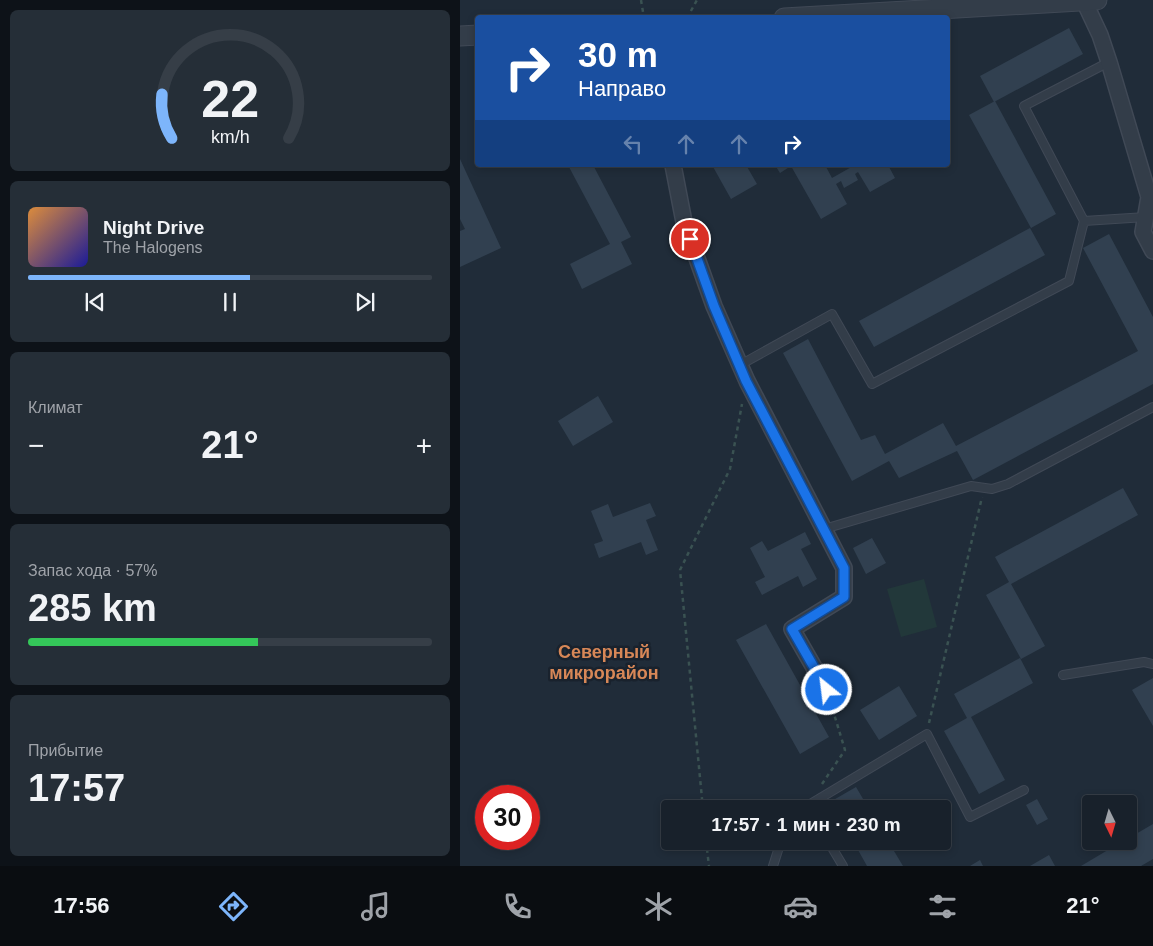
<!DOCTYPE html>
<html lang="ru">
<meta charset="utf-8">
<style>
body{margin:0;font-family:Arial,sans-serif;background:#252e37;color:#f1f3f6;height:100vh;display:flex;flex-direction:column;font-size:19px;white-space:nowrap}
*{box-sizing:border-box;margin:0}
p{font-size:16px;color:#9fa3a9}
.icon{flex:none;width:28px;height:28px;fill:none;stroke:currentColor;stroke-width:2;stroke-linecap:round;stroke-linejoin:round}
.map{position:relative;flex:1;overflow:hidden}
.drawer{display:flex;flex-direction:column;gap:10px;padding:10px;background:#0d1218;width:460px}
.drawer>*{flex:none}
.guide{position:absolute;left:15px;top:15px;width:475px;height:152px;border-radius:5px;box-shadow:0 2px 8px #0003,0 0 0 1px #363e47;background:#1a4fa0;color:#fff;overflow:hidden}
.needle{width:32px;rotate:175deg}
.fabs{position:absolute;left:622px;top:795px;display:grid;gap:10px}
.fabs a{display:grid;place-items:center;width:55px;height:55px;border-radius:5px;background:#18212b;box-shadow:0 2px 8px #0003,0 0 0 1px #363e47;font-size:25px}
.speed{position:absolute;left:15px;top:785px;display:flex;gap:10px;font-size:25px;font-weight:700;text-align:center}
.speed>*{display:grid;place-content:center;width:65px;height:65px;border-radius:50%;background:#18212b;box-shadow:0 2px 8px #0003,0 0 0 1px #363e47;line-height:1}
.speed .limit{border:8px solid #d22;background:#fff;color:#111}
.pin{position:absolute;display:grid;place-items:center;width:42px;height:42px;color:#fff;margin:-21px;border:2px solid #fff;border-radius:50%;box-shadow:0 1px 5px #0007}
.me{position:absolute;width:55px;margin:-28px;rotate:331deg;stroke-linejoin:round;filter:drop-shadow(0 0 4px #0008)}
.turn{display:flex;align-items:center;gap:18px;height:105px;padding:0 20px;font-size:22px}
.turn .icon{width:65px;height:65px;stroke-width:2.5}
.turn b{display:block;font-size:35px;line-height:42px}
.lanes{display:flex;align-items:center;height:48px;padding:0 20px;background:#0003;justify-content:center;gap:25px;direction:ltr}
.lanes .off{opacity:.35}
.big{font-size:38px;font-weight:800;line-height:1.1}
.drawer .widget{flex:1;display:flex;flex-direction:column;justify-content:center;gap:8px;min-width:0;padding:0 18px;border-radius:8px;background:#252e37}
.drawer .dial{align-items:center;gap:0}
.dial svg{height:130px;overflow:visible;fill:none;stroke:#363e47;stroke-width:7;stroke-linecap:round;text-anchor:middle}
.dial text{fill:#f1f3f6;stroke:none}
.song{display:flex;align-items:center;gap:15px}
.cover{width:60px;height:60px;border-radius:8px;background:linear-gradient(135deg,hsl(30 70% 55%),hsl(240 70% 35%))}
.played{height:5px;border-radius:2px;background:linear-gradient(90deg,#7db5fb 55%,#363e47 55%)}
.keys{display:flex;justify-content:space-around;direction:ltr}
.heat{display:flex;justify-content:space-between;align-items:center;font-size:28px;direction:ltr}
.charge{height:8px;border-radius:4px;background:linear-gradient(90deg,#34c759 57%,#363e47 0)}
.trip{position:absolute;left:201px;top:800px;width:290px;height:50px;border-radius:5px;background:#18212b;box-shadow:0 2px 8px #0003,0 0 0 1px #363e47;font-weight:800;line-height:50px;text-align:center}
.tabs{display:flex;height:80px;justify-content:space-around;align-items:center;background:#0a0d11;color:#9fa3a9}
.tabs .icon{width:35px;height:35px}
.tabs .active{color:#7db5fb}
.tabs b{font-size:22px;color:#f1f3f6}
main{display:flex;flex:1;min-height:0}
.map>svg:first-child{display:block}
.green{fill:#22383a}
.building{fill:#314050}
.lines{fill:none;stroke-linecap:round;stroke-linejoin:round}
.service-casing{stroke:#404956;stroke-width:10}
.minor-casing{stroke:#404956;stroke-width:18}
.tertiary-casing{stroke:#404956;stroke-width:21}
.path{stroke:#3a5252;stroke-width:2.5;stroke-dasharray:4 4;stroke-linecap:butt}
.service{stroke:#333d49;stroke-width:8}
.minor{stroke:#333d49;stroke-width:15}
.tertiary{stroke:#333d49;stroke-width:19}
.route-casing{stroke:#114b97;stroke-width:12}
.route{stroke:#1a73e8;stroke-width:9}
.labels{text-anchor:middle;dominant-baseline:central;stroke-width:5;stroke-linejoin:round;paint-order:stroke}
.neighbourhood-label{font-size:18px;font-weight:bold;fill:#d78757;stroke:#19222d}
</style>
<main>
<section class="drawer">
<div class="widget dial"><svg viewBox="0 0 100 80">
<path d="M14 69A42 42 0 1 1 86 69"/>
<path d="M14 69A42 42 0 0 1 8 42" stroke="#7db5fb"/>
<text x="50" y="56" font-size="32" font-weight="700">22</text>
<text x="50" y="72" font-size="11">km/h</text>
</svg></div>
<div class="widget">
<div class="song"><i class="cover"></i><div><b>Night Drive</b><p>The Halogens</p></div></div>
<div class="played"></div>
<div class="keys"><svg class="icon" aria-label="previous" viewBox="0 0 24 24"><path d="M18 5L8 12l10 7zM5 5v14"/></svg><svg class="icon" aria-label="pause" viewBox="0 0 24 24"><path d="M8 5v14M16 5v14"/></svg><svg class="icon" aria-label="next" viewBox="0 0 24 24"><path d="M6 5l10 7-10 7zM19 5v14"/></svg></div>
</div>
<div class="widget"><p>Климат</p>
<div class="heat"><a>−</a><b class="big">21°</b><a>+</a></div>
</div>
<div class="widget"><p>Запас хода · 57%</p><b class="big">285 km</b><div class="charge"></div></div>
<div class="widget"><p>Прибытие</p><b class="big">17:57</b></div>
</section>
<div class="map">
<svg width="693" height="866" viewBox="0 0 693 866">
<rect width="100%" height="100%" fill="#202c39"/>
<path class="green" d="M464 579 477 627 441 637 427 589Z"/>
<path class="building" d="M609 28 623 54 534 102 520 76Z
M535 101 596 214 571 228 509 115Z
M0 159 41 248 0 267V231L5 229 0 219Z
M114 165H133L171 237 161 242 172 264 122 289 110 264 150 244 109 167Z
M252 165H286L297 184 271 199Z
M315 165H365L372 178 395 165H428L435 178 410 192 398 172 395 174 398 180 384 188 381 181 376 184 387 204 361 219 331 166 320 173Z
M570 228 585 255 414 347 399 321Z
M649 234 693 317V384L513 480 497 451 439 478 429 461 392 481 323 353 348 339 401 440 415 435 425 454 483 423 496 446 678 351 623 248Z
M138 396 153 422 113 446 98 421Z
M663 488 678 515 551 584 585 646 561 659 526 595 549 582 535 557Z
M190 503 196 516 186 520 198 550 186 555 181 542 139 558 134 544 143 541 131 511 148 504 153 517Z
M345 532 351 544 341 549 357 579 343 587 338 576 302 595 295 582 305 577 290 548 302 541 308 551Z
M412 538 426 563 406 574 393 548Z
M306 624 369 737 340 754 276 640Z
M560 658 573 683 511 717 545 780 519 794 484 731 507 718 494 694Z
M693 678V726L672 690Z
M439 686 457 716 419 740 400 710Z
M396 787 409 809H374L370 802Z
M577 799 588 819 577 825 566 805Z
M693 824V859L681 866H621L663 841H669V838Z
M393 841H428L443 866H407Z
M589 855 595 866H570Z
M520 860 523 866H510Z"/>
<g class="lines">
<defs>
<path id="service" d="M649 62 564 106 624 221 686 217
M280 365 372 314 412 384 609 281 624 221
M364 529 511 486 532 489 548 484 693 407
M603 675 684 662 693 664
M342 809 467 734 510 817 564 790
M368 841 383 866
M313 866 321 841"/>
<path id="minor" d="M624 1 640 35 649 62 689 197 683 232 693 251
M213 165 224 222 254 306 287 381 384 568V597L332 629 367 690"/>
<path id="tertiary" d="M324 18 637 0
M0 36 18 35"/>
</defs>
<use href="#service" class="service-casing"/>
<use href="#minor" class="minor-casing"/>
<use href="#tertiary" class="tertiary-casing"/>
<path class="path" d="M181 0 184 18
M227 18 237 0
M469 723 522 497
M362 784 385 750 371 704
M243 809 220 570 270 469 282 404
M246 841 249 866"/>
<use href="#service" class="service"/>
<use href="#minor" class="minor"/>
<use href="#tertiary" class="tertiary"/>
</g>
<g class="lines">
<defs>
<path id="route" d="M230 239 254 306 286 381 384 568V597L332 629 367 690"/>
</defs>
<use href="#route" class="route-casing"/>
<use href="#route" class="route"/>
</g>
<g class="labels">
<g class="neighbourhood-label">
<text x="144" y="652">Северный<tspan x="144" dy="21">микрорайон</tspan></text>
</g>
</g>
</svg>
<div class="fabs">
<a><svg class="needle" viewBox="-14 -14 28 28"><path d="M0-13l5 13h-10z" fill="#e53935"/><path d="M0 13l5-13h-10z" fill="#9fa3a9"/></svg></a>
</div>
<div class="speed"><div class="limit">30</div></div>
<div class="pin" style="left:230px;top:239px;background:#d93025"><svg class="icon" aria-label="arrive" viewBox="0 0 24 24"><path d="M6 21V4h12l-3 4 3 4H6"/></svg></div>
<svg class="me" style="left:367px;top:690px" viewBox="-20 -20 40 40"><circle r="17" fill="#1a73e8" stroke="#fff" stroke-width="3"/><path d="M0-11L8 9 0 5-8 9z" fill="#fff"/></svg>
<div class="trip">17:57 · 1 мин · 230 m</div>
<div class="guide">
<div class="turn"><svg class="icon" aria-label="right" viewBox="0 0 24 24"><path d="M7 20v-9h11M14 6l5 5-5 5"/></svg><div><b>30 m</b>Направо</div></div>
<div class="lanes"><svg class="icon off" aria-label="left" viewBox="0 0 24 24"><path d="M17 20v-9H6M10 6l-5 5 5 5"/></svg><svg class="icon off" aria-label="ahead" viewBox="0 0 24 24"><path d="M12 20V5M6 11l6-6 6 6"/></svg><svg class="icon off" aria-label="ahead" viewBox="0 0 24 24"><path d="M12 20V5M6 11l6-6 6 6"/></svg><svg class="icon" aria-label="right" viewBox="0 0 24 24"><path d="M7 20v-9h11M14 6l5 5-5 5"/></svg></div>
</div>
</div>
</main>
<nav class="tabs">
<b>17:56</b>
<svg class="icon active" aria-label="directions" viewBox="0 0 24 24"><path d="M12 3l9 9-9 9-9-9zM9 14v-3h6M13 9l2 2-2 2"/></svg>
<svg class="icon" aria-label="music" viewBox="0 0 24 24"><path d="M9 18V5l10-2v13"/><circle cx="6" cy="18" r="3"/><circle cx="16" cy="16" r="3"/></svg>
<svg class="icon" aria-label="phone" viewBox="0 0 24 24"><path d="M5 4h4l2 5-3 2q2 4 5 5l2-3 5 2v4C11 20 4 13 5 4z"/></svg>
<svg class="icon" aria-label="climate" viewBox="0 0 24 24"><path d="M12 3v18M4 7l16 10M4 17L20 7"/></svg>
<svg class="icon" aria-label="car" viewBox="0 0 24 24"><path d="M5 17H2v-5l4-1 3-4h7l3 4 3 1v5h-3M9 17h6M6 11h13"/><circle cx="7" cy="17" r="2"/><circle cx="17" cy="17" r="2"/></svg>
<svg class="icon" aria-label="filters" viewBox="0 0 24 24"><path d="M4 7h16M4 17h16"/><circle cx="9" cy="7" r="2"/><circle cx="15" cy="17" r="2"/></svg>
<b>21°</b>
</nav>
